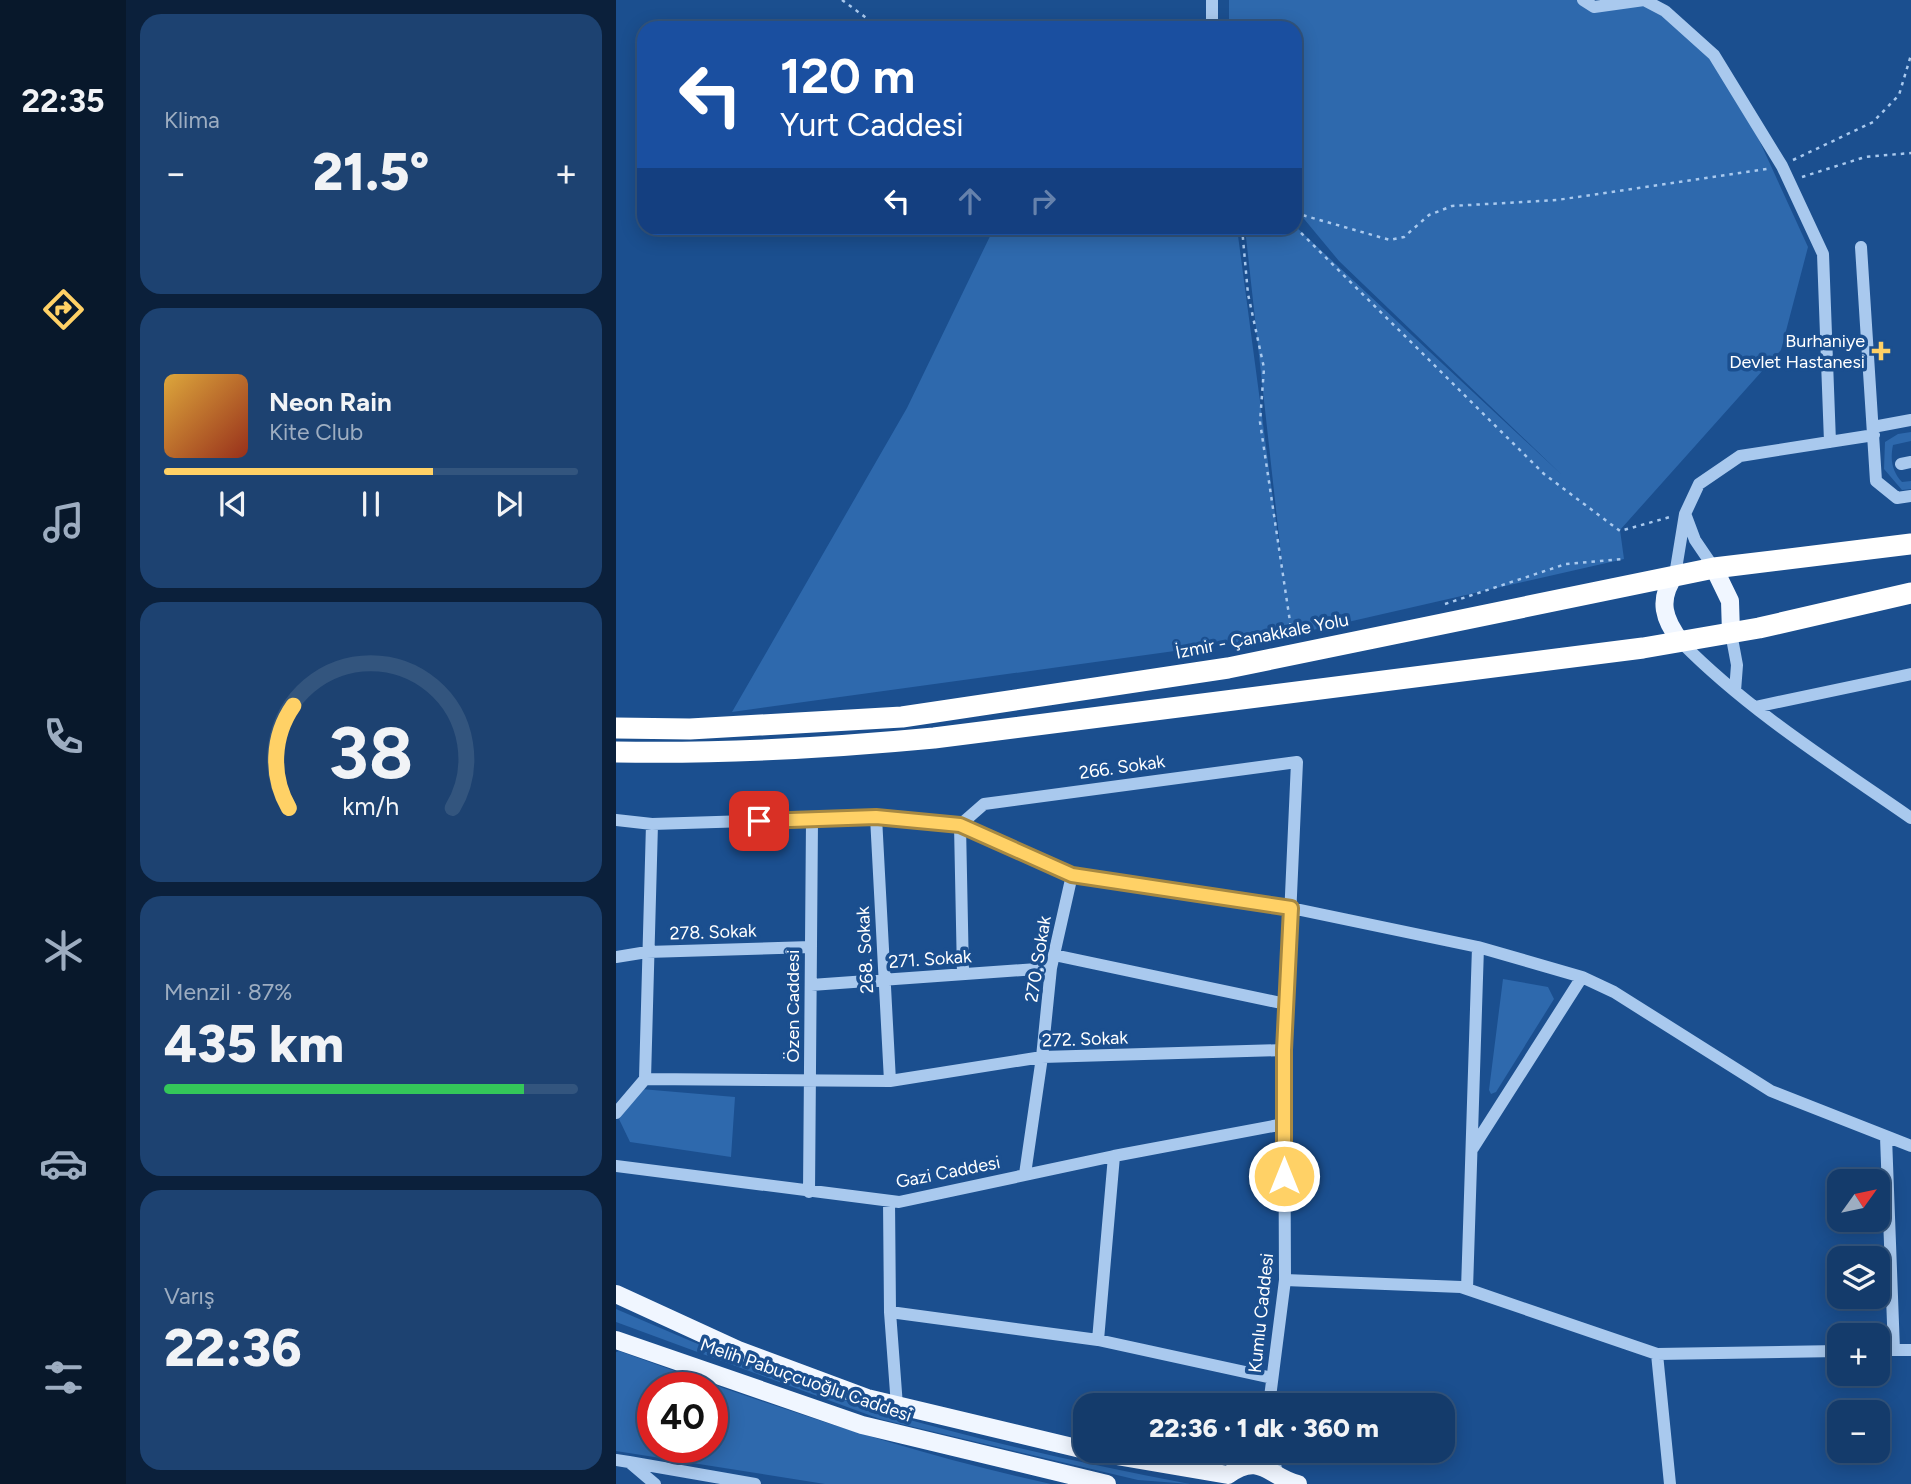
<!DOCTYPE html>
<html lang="tr">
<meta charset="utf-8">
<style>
body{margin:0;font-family:Figtree,sans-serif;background:#1d4271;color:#f1f3f6;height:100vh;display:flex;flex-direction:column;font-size:26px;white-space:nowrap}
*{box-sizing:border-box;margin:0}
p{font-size:23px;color:#9dadc1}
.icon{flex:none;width:38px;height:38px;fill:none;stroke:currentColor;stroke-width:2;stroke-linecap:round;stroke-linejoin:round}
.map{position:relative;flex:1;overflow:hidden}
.sheet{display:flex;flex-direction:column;gap:14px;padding:14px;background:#0b203b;width:490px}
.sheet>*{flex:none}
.top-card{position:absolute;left:21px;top:21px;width:665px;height:214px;border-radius:21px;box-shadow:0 4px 18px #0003,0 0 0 2px #33557e;background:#1a4fa0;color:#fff;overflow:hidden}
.needle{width:46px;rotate:57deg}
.tools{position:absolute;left:1211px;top:1169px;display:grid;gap:14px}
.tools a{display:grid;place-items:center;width:63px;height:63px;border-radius:14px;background:#143b6b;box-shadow:0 4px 18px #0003,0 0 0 2px #33557e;font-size:35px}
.speed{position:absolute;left:21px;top:1372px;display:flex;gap:14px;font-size:35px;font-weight:700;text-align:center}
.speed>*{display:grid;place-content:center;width:91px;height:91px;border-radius:50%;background:#143b6b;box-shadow:0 4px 18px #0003,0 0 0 2px #33557e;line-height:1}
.speed .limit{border:10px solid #d22;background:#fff;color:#111}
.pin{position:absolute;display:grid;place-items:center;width:60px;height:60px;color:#fff;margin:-30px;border-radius:14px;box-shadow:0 4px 10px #0006}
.me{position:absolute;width:77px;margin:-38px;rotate:0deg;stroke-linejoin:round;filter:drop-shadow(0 0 5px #0008)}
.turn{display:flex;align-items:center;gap:24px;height:147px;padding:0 28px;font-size:32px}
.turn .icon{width:91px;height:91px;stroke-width:2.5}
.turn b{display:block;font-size:49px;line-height:60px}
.lanes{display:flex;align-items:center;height:66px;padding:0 28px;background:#0003;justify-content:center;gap:35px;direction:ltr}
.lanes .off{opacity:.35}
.big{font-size:52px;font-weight:800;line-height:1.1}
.sheet .widget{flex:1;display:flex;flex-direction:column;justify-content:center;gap:10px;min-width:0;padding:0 24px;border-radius:21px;background:#1d4271}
.sheet .dial{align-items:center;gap:0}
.dial svg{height:182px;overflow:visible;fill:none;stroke:#33557e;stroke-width:7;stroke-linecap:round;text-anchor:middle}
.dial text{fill:#f1f3f6;stroke:none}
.song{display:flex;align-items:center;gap:21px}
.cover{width:84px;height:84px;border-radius:10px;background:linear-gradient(135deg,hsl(40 70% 55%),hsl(10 70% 35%))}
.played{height:7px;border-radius:4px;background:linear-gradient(90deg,#ffd166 65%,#33557e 65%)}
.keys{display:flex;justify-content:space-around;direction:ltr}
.heat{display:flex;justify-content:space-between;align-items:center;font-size:38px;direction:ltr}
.charge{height:10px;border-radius:5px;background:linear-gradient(90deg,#34c759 87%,#33557e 0)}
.trip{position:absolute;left:457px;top:1393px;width:382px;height:70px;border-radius:21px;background:#143b6b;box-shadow:0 4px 18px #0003,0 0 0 2px #33557e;font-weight:800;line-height:70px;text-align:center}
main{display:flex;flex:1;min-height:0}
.menu{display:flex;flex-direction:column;width:126px;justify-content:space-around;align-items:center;background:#08182b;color:#9dadc1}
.menu .icon{width:49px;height:49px}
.menu .on{color:#ffd166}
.menu b{font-size:32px;color:#f1f3f6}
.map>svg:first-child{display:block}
.green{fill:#2e69ad;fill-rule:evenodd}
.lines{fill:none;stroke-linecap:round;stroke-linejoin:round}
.path{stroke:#a9c9ee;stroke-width:2.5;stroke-dasharray:3.5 5;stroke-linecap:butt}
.minor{stroke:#a9c9ee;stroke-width:12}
.major{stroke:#f0f6ff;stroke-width:18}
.highway{stroke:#fff;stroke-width:21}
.route-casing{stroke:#a68842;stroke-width:18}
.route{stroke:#ffd166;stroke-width:12}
.poi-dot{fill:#ffd166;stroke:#1b4f8f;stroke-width:2.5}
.labels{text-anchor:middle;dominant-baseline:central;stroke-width:7;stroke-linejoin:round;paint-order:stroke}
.poi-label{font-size:18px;fill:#fff;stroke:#1b4f8f;text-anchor:end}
.street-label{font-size:18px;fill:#fff;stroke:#1b4f8f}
</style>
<main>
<nav class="menu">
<b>22:35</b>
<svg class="icon on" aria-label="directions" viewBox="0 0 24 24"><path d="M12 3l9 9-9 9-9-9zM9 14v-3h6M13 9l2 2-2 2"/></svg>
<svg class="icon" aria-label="music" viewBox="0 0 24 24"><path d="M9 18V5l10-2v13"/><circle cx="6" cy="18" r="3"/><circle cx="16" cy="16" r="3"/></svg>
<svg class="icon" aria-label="phone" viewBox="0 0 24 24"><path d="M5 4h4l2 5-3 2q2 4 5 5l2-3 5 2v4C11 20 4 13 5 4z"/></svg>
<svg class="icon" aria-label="climate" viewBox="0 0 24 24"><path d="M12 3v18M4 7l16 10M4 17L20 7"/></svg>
<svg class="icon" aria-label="car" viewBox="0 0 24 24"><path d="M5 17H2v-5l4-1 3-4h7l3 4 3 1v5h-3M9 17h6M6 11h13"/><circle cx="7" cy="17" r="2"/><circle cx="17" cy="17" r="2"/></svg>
<svg class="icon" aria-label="filters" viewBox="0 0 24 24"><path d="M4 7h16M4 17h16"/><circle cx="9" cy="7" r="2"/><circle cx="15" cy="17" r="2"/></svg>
</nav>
<section class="sheet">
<div class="widget"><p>Klima</p>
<div class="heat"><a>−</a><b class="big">21.5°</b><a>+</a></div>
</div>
<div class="widget">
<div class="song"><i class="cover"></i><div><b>Neon Rain</b><p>Kite Club</p></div></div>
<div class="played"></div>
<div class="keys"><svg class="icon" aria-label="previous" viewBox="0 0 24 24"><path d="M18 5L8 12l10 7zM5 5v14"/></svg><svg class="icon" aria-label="pause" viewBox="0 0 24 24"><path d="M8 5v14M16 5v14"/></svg><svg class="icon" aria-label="next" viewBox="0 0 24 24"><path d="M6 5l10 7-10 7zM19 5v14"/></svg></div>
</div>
<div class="widget dial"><svg viewBox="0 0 100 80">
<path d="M14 69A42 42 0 1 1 86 69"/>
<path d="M14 69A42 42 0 0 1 16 24" stroke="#ffd166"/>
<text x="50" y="56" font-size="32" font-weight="700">38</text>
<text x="50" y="72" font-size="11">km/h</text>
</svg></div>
<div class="widget"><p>Menzil · 87%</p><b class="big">435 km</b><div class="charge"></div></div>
<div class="widget"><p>Varış</p><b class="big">22:36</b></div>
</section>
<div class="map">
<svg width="1295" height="1484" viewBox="0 0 1295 1484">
<rect width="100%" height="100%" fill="#1b4f8f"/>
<path class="green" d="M613 0H969L978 7 1028 0 1098 55 1144 142 1192 247 1165 350 1004 530 1008 559 675 635 116 712 291 408 378 228H621L668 582 629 228 679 226 946 475 723 261 679 208V28H613Z
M1295 432V441L1277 445C1274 460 1276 471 1286 482L1295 481V489L1286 490 1268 469 1269 442 1282 434Z
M887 979 932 987 938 999 880 1092 875 1094 873 1090Z
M25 1089 119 1097 115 1157 14 1142 3 1119Z
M0 1309C86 1346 173 1384 263 1411 365 1441 469 1464 574 1484L522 1480 264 1419 0 1322Z
M3 1351C145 1402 287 1452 435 1484H209L0 1451V1352ZM37 1388H96V1447H37Z"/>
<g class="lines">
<path class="path" d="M226 0 264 28
M1177 160 1257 122 1283 95 1295 55
M1186 177 1249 157 1295 153
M679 213 774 240 788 237 813 215 836 206 941 200 1151 169
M679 227 928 474 1004 531 1054 517
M626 228 632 294 648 368 644 422 676 635
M829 604 950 564 1008 559"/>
<path class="minor" d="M596 0V28
M967 0 978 7 1028 0 1049 11 1098 55 1166 166 1207 254 1214 442
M1245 247 1260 481 1281 498 1295 496
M1257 427 1295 420
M1285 464 1295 462
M1070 516 1079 540 1098 568
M1059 575 1069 514 1083 484 1124 456 1258 435
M1115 633 1121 665 1119 691
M1065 642C1133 711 1216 763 1295 818
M1139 707 1295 674
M260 817 274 1081
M0 820 36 824 260 817 344 825 456 875 675 908 862 947 966 977 998 992 1155 1091 1295 1146
M438 955 670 1004
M0 957 31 952 195 947
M347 974 344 825 368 804 681 762 668 1050 669 1280 653 1405
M195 985 435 968
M29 1079 36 824
M0 1113 29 1079 274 1081 426 1057 668 1050
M1270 1137 1278 1350
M857 1148 966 977
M0 1166 283 1202 498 1156 668 1124
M409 1174 426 1057 435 968 456 875
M193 1192 196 820
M273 1201 274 1312 281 1406
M669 1280 845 1287 1041 1354 1223 1351
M851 1289 862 947
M274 1312 482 1340 656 1378
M482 1340 498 1156
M1262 1350H1295
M1041 1354 1054 1484
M656 1451 661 1473
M0 1460 13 1462 39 1484
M13 1462 139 1484"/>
<path class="major" d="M1098 568 1114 601 1115 633
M1059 575C1041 600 1048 620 1065 642
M0 1294 122 1350 251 1398 469 1450
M0 1340 246 1425 491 1484
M471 1451 612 1475C645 1451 654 1478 682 1484"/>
<path class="highway" d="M0 728 74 729 286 717 612 668 1098 568 1295 544
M0 752C106 754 212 748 318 738L1027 648 1143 628 1295 593"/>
</g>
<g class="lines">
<defs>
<path id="route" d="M143 821 260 817 344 825 456 875 675 908 668 1050V1176"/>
</defs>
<use href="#route" class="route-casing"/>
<use href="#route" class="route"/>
</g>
<path class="poi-dot" d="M1261.5 340.5h7v7h7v7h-7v7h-7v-7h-7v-7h7z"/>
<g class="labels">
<g class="poi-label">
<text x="1249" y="341">Burhaniye<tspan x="1249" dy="21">Devlet Hastanesi</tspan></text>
</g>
<g class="street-label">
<text transform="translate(646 636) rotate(-11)">İzmir - Çanakkale Yolu</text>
<text transform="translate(506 767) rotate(-8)">266. Sokak</text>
<text transform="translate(97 932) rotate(-2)">278. Sokak</text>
<text transform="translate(249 950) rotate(-93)">268. Sokak</text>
<text transform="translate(314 959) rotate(-4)">271. Sokak</text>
<text transform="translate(422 959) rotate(-81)">270. Sokak</text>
<text transform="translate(177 1006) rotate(-90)">Özen Caddesi</text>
<text transform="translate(469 1039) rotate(-2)">272. Sokak</text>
<text transform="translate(332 1172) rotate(-11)">Gazi Caddesi</text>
<text transform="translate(645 1313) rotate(-84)">Kumlu Caddesi</text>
<text transform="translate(190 1380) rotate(19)">Melih Pabuçcuoğlu Caddesi</text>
</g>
</g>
</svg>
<div class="tools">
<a><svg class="needle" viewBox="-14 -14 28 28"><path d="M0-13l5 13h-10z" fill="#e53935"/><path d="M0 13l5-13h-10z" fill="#9dadc1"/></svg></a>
<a><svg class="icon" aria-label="layers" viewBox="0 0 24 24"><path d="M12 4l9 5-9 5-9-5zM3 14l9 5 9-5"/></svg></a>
<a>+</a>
<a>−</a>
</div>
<div class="speed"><div class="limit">40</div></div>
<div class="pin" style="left:143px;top:821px;background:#d93025"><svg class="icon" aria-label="arrive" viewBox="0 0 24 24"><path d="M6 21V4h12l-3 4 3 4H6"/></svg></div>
<svg class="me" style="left:668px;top:1176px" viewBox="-20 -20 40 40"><circle r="17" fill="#ffd166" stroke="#fff" stroke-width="3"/><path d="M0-11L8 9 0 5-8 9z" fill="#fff"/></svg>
<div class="trip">22:36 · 1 dk · 360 m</div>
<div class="top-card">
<div class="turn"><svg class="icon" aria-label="left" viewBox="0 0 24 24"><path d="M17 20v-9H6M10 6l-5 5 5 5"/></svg><div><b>120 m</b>Yurt Caddesi</div></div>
<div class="lanes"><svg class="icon" aria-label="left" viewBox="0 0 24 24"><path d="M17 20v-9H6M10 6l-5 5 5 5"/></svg><svg class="icon off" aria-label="ahead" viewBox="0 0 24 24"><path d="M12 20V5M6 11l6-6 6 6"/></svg><svg class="icon off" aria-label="right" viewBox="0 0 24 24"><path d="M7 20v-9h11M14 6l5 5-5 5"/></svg></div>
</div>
</div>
</main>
